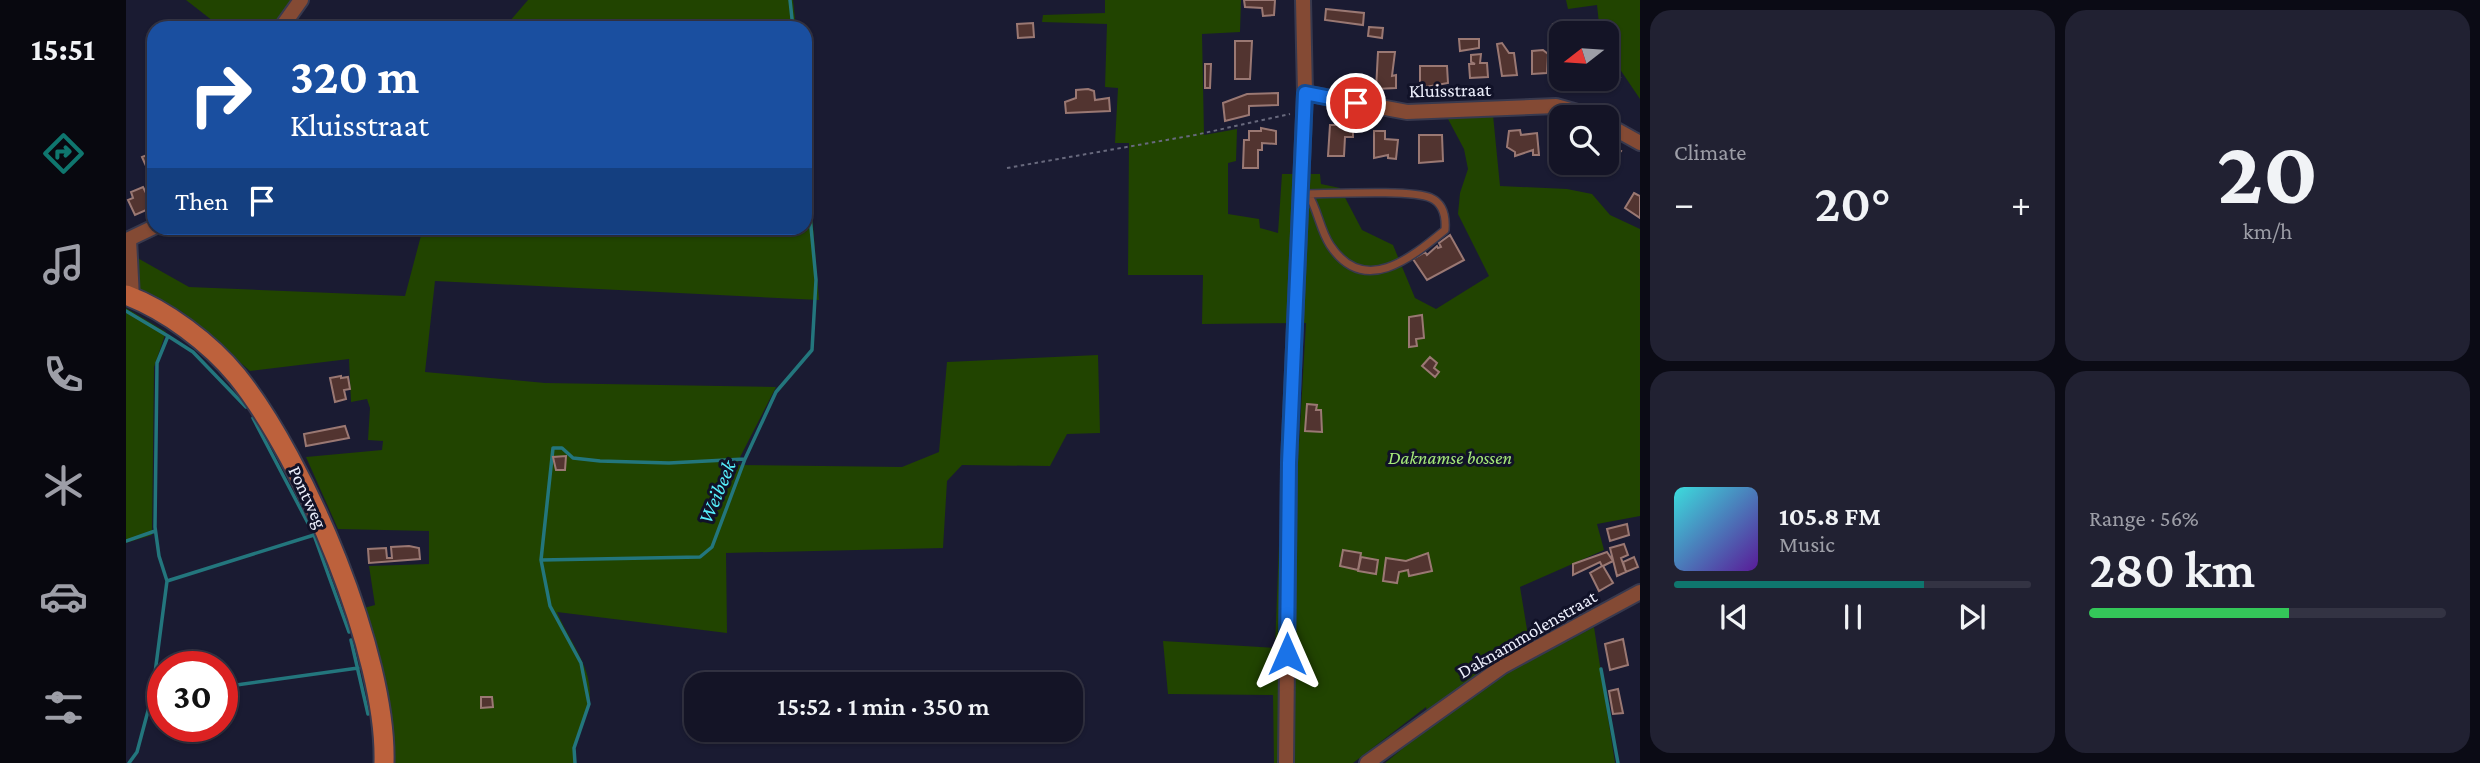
<!DOCTYPE html>
<meta charset="utf-8">
<style>
body{margin:0;font-family:"Crimson Pro",serif;background:#212132;color:#f1f3f6;height:100vh;display:flex;flex-direction:column;font-size:26px;white-space:nowrap}
*{box-sizing:border-box;margin:0}
p{font-size:23px;color:#9d9ea7}
.icon{flex:none;width:38px;height:38px;fill:none;stroke:currentColor;stroke-width:2;stroke-linecap:round;stroke-linejoin:round}
.map{position:relative;flex:1;overflow:hidden}
.side{display:flex;flex-direction:column;gap:10px;padding:10px;background:#0b0b15;width:840px}
.side>*{flex:none}
.guide{position:absolute;left:21px;top:21px;width:665px;height:214px;border-radius:21px;box-shadow:0 2px 5px #0004,0 0 0 2px #333343;background:#1a4fa0;color:#fff;overflow:hidden}
.needle{width:46px;rotate:253deg}
.buttons{position:absolute;left:1423px;top:21px;display:grid;gap:14px}
.buttons a{display:grid;place-items:center;width:70px;height:70px;border-radius:14px;background:#141426;box-shadow:0 2px 5px #0004,0 0 0 2px #333343;font-size:35px}
.speed{position:absolute;left:21px;top:651px;display:flex;gap:14px;font-size:35px;font-weight:700;text-align:center}
.speed>*{display:grid;place-content:center;width:91px;height:91px;border-radius:50%;background:#141426;box-shadow:0 2px 5px #0004,0 0 0 2px #333343;line-height:1}
.speed .limit{border:10px solid #d22;background:#fff;color:#111}
.pin{position:absolute;display:grid;place-items:center;width:60px;height:60px;color:#fff;margin:-30px;border:4px solid #fff;border-radius:50%;box-shadow:0 2px 7px #0007}
.me{position:absolute;width:77px;margin:-38px;rotate:0deg;stroke-linejoin:round;filter:drop-shadow(0 0 5px #0008)}
.turn{display:flex;align-items:center;gap:24px;height:147px;padding:0 28px;font-size:32px}
.turn .icon{width:91px;height:91px;stroke-width:2.5}
.turn b{display:block;font-size:49px;line-height:60px}
.then{display:flex;align-items:center;height:66px;padding:0 28px;background:#0003;gap:14px;font-size:26px}
.big{font-size:52px;font-weight:600;line-height:1.1}
.side .widget{flex:1;display:flex;flex-direction:column;justify-content:center;gap:10px;min-width:0;padding:0 24px;border-radius:21px;background:#212132}
.side .dial{align-items:center;gap:0}
.dial b{font-size:91px;line-height:1}
.song{display:flex;align-items:center;gap:21px}
.cover{width:84px;height:84px;border-radius:10px;background:linear-gradient(135deg,hsl(180 70% 55%),hsl(270 70% 35%))}
.played{height:7px;border-radius:4px;background:linear-gradient(90deg,#0f766e 70%,#333343 70%)}
.keys{display:flex;justify-content:space-around;direction:ltr}
.heat{display:flex;justify-content:space-between;align-items:center;font-size:38px;direction:ltr}
.charge{height:10px;border-radius:5px;background:linear-gradient(90deg,#34c759 56%,#333343 0)}
.side .tiles{flex:1;display:grid;gap:10px;grid-template-columns:repeat(2,1fr)}
.trip{position:absolute;left:558px;top:672px;width:399px;height:70px;border-radius:21px;background:#141426;box-shadow:0 2px 5px #0004,0 0 0 2px #333343;font-weight:600;line-height:70px;text-align:center}
main{display:flex;flex:1;min-height:0}
.menu{display:flex;flex-direction:column;width:126px;justify-content:space-around;align-items:center;background:#08080f;color:#9d9ea7}
.menu .icon{width:49px;height:49px}
.menu .selected{color:#0f766e}
.menu b{font-size:32px;color:#f1f3f6}
.map>svg:first-child{display:block}
.green{fill:#214400}
.lines{fill:none;stroke-linecap:round;stroke-linejoin:round}
.stream{stroke:#23767d;stroke-width:3.5}
.building{fill:#523430;stroke:#9a7873;stroke-width:2}
.lane-casing{stroke:#38394e;stroke-width:10}
.street-casing{stroke:#38394e;stroke-width:18}
.secondary-casing{stroke:#38394e;stroke-width:23}
.path{stroke:#68697d;stroke-width:2;stroke-dasharray:3.5 3.5;stroke-linecap:butt}
.lane{stroke:#844a34;stroke-width:7}
.street{stroke:#844a34;stroke-width:14}
.secondary{stroke:#bd613c;stroke-width:19}
.route-casing{stroke:#114b97;stroke-width:18}
.route{stroke:#1a73e8;stroke-width:12}
.labels{text-anchor:middle;dominant-baseline:central;stroke-width:6;stroke-linejoin:round;paint-order:stroke}
.street-label{font-size:19px;fill:#edeffc;stroke:#111228}
.park-label{font-size:19px;font-style:italic;fill:#a6ea7a;stroke:#111228}
.water-label{font-size:21px;font-style:italic;fill:#57f1fe;stroke:#111228}
</style>
<main>
<nav class="menu">
<b>15:51</b>
<svg class="icon selected" aria-label="directions" viewBox="0 0 24 24"><path d="M12 3l9 9-9 9-9-9zM9 14v-3h6M13 9l2 2-2 2"/></svg>
<svg class="icon" aria-label="music" viewBox="0 0 24 24"><path d="M9 18V5l10-2v13"/><circle cx="6" cy="18" r="3"/><circle cx="16" cy="16" r="3"/></svg>
<svg class="icon" aria-label="phone" viewBox="0 0 24 24"><path d="M5 4h4l2 5-3 2q2 4 5 5l2-3 5 2v4C11 20 4 13 5 4z"/></svg>
<svg class="icon" aria-label="climate" viewBox="0 0 24 24"><path d="M12 3v18M4 7l16 10M4 17L20 7"/></svg>
<svg class="icon" aria-label="car" viewBox="0 0 24 24"><path d="M5 17H2v-5l4-1 3-4h7l3 4 3 1v5h-3M9 17h6M6 11h13"/><circle cx="7" cy="17" r="2"/><circle cx="17" cy="17" r="2"/></svg>
<svg class="icon" aria-label="filters" viewBox="0 0 24 24"><path d="M4 7h16M4 17h16"/><circle cx="9" cy="7" r="2"/><circle cx="15" cy="17" r="2"/></svg>
</nav>
<div class="map">
<svg width="1514" height="763" viewBox="0 0 1514 763">
<rect width="100%" height="100%" fill="#1a1b32"/>
<path class="green" d="M60 0H167L144 28H96Z
M402 0H667L670 28H378Z
M979 0H1115L1114 32 1076 34 1078 135 1111 129 1110 161 1102 163V214L1133 219 1134 228 1152 233 1156 174H1194L1195 184 1214 188 1236 230 1267 245 1289 298 1310 309 1363 276 1332 214 1334 193 1342 169 1338 149 1322 119 1367 115 1374 186 1441 189 1466 194 1484 215 1514 229V516L1471 524 1478 550 1394 587 1406 660 1468 627 1489 763H1259L1304 726 1300 707 1227 763H1148L1147 695 1042 694 1037 641 1149 648 1157 439 1173 444 1180 323 1076 324 1077 275H1002L1003 143H989L992 88 979 87 981 24 916 22 917 15 979 13Z
M1440 0H1514V99L1481 50 1480 33H1474L1471 5 1442 9Z
M679 127 693 300 309 281 299 372 419 383 650 387 610 465 776 467 813 452 821 362 972 355 974 433 941 434 924 466 836 465 821 481 817 548 600 553 601 633 431 612C442 639 464 664 464 694 464 719 443 734 449 763H266L238 608 249 605 243 566 303 564V531L212 529 180 457 256 450 257 441 242 440 244 408 241 399 225 402 223 359 124 371 55 311 12 289 8 256 63 287 279 296 297 228H679Z
M0 308 40 332 28 367 26 535 0 543Z"/>
<g class="lines">
<path class="stream" d="M664 0 667 28
M0 311 42 336 31 363 29 527 33 556 41 581 26 696 11 752 3 763
M42 336 67 352 120 407
M127 418 183 525
M0 541 29 531
M415 560 427 448H436L447 458 474 461 543 463 619 459
M41 581 188 535 223 632
M225 640 242 714
M1475 669 1492 763
M96 687 232 668
M26 696 37 695
M449 763 448 748 463 704 455 663 424 606 415 560 574 557 586 547 619 459 650 392 686 350 690 280 679 163"/>
</g>
<path class="building" d="M1118 0H1149L1148 15 1137 16 1136 8 1119 7Z
M1200 9 1238 13 1237 25 1199 20Z
M907 23 908 37 892 38 891 24Z
M1427 24H1441V33H1428Z
M1243 27 1257 28 1256 38 1242 36Z
M1333 39H1353V48L1334 51Z
M1109 41H1126L1124 79H1109Z
M1376 43 1383 53H1388L1391 75 1376 76 1371 44Z
M1417 50 1422 54 1421 73 1406 74V51Z
M1252 52H1269L1266 76 1270 75V88L1250 89Z
M1355 54 1354 63H1361L1362 77 1344 78 1343 64H1349L1345 62V55Z
M1480 59 1494 77 1481 87 1474 79H1480Z
M1079 64H1085L1084 88H1079Z
M1294 66H1321L1322 83 1294 88Z
M962 89 968 91 969 100 983 98 984 111 940 113 939 102 950 98V90Z
M1152 93V105L1123 106V115L1099 121 1097 103 1121 94Z
M1435 121V160L1430 161 1425 123Z
M1204 125H1227V137H1219L1218 156H1202Z
M1135 128 1150 131V144L1136 143V150H1132V168H1117L1118 140H1123V131H1135Z
M1394 130 1395 135 1411 133 1413 155H1407V150L1389 156V152L1381 147 1383 131Z
M1248 131H1259V139L1272 140 1270 159 1262 158V155L1248 158Z
M1293 135H1316L1317 161 1293 163Z
M1480 142 1495 151 1478 172 1464 163H1480Z
M26 153 28 176 25 177 16 157Z
M17 187 27 207 9 215 2 200 7 198 5 192Z
M1508 193 1514 196V218L1499 208Z
M1324 235 1338 260 1301 280 1287 259 1299 252 1301 255 1311 246 1312 248 1315 247 1313 243Z
M1296 315 1298 338 1290 339 1291 346 1283 347V317Z
M1304 357 1311 363 1308 368 1313 372 1309 377 1296 366Z
M215 376V378L222 377 224 389 218 390 220 399 209 402 204 378Z
M1181 404 1191 405 1190 410H1195L1196 432 1179 431Z
M219 426 223 438 180 446 178 434Z
M440 456 439 470H430L427 457Z
M1501 524 1503 535 1484 541 1481 529Z
M1498 544 1502 555 1495 558 1500 572 1491 576 1484 548Z
M283 546 293 548 294 559 243 563 242 549 260 548 261 558H266L265 547Z
M1217 550 1235 553 1232 570 1214 566Z
M1481 552 1487 561 1477 566 1487 583 1473 591 1464 573 1476 566 1474 562 1447 575V564Z
M1302 553 1306 571 1283 576 1282 570 1273 572 1271 583 1257 581 1260 558 1280 561Z
M1235 557 1252 560 1250 574 1232 571Z
M1508 557 1512 567 1500 572 1497 562Z
M1497 639 1502 665 1484 670 1479 644Z
M1492 689 1497 713 1487 714 1483 691Z
M355 697H366L367 707 355 708Z"/>
<g class="lines">
<defs>
<path id="lane" d="M1175 194C1200 194 1287 189 1305 198 1318 204 1320 217 1319 230 1285 258 1238 297 1204 245 1194 230 1192 210 1182 194"/>
<path id="street" d="M155 28 175 0
M1179 93 1281 112 1430 106 1469 117
M1480 124 1514 143
M6 298 3 239 28 227
M1160 763 1163 463 1179 93 1177 0
M1241 763 1377 666 1514 592"/>
<path id="secondary" d="M0 295C40 310 84 343 111 376 179 461 261 654 258 763"/>
</defs>
<use href="#lane" class="lane-casing"/>
<use href="#street" class="street-casing"/>
<use href="#secondary" class="secondary-casing"/>
<path class="path" d="M881 168 1069 135 1164 114"/>
<use href="#lane" class="lane"/>
<use href="#street" class="street"/>
<use href="#secondary" class="secondary"/>
</g>
<g class="lines">
<defs>
<path id="route" d="M1161 654 1163 463 1179 93 1230 103"/>
</defs>
<use href="#route" class="route-casing"/>
<use href="#route" class="route"/>
</g>
<g class="labels">
<g class="street-label">
<text transform="translate(1324 90) rotate(-1)">Kluisstraat</text>
<text transform="translate(182 497) rotate(65)">Pontweg</text>
<text transform="translate(1401 634) rotate(-30)">Daknammolenstraat</text>
</g>
<g class="park-label">
<text x="1324" y="457">Daknamse bossen</text>
</g>
<g class="water-label">
<text transform="translate(591 492) rotate(-67)">Weibeek</text>
</g>
</g>
</svg>
<div class="buttons">
<a><svg class="needle" viewBox="-14 -14 28 28"><path d="M0-13l5 13h-10z" fill="#e53935"/><path d="M0 13l5-13h-10z" fill="#9d9ea7"/></svg></a>
<a><svg class="icon" aria-label="search" viewBox="0 0 24 24"><circle cx="10" cy="10" r="6"/><path d="M15 15l6 6"/></svg></a>
</div>
<div class="speed"><div class="limit">30</div></div>
<div class="pin" style="left:1230px;top:103px;background:#d93025"><svg class="icon" aria-label="arrive" viewBox="0 0 24 24"><path d="M6 21V4h12l-3 4 3 4H6"/></svg></div>
<svg class="me" style="left:1161px;top:654px" viewBox="-20 -20 40 40"><path d="M0-17L14 15 0 8-14 15z" fill="#1a73e8" stroke="#fff" stroke-width="4"/></svg>
<div class="trip">15:52 · 1 min · 350 m</div>
<div class="guide">
<div class="turn"><svg class="icon" aria-label="right" viewBox="0 0 24 24"><path d="M7 20v-9h11M14 6l5 5-5 5"/></svg><div><b>320 m</b>Kluisstraat</div></div>
<div class="then">Then<svg class="icon" aria-label="arrive" viewBox="0 0 24 24"><path d="M6 21V4h12l-3 4 3 4H6"/></svg></div>
</div>
</div>
<section class="side">
<div class="tiles">
<div class="widget"><p>Climate</p>
<div class="heat"><a>−</a><b class="big">20°</b><a>+</a></div>
</div>
<div class="widget dial"><b>20</b><p>km/h</p></div>
<div class="widget">
<div class="song"><i class="cover"></i><div><b>105.8 FM</b><p>Music</p></div></div>
<div class="played"></div>
<div class="keys"><svg class="icon" aria-label="previous" viewBox="0 0 24 24"><path d="M18 5L8 12l10 7zM5 5v14"/></svg><svg class="icon" aria-label="pause" viewBox="0 0 24 24"><path d="M8 5v14M16 5v14"/></svg><svg class="icon" aria-label="next" viewBox="0 0 24 24"><path d="M6 5l10 7-10 7zM19 5v14"/></svg></div>
</div>
<div class="widget"><p>Range · 56%</p><b class="big">280 km</b><div class="charge"></div></div>
</div>
</section>
</main>
